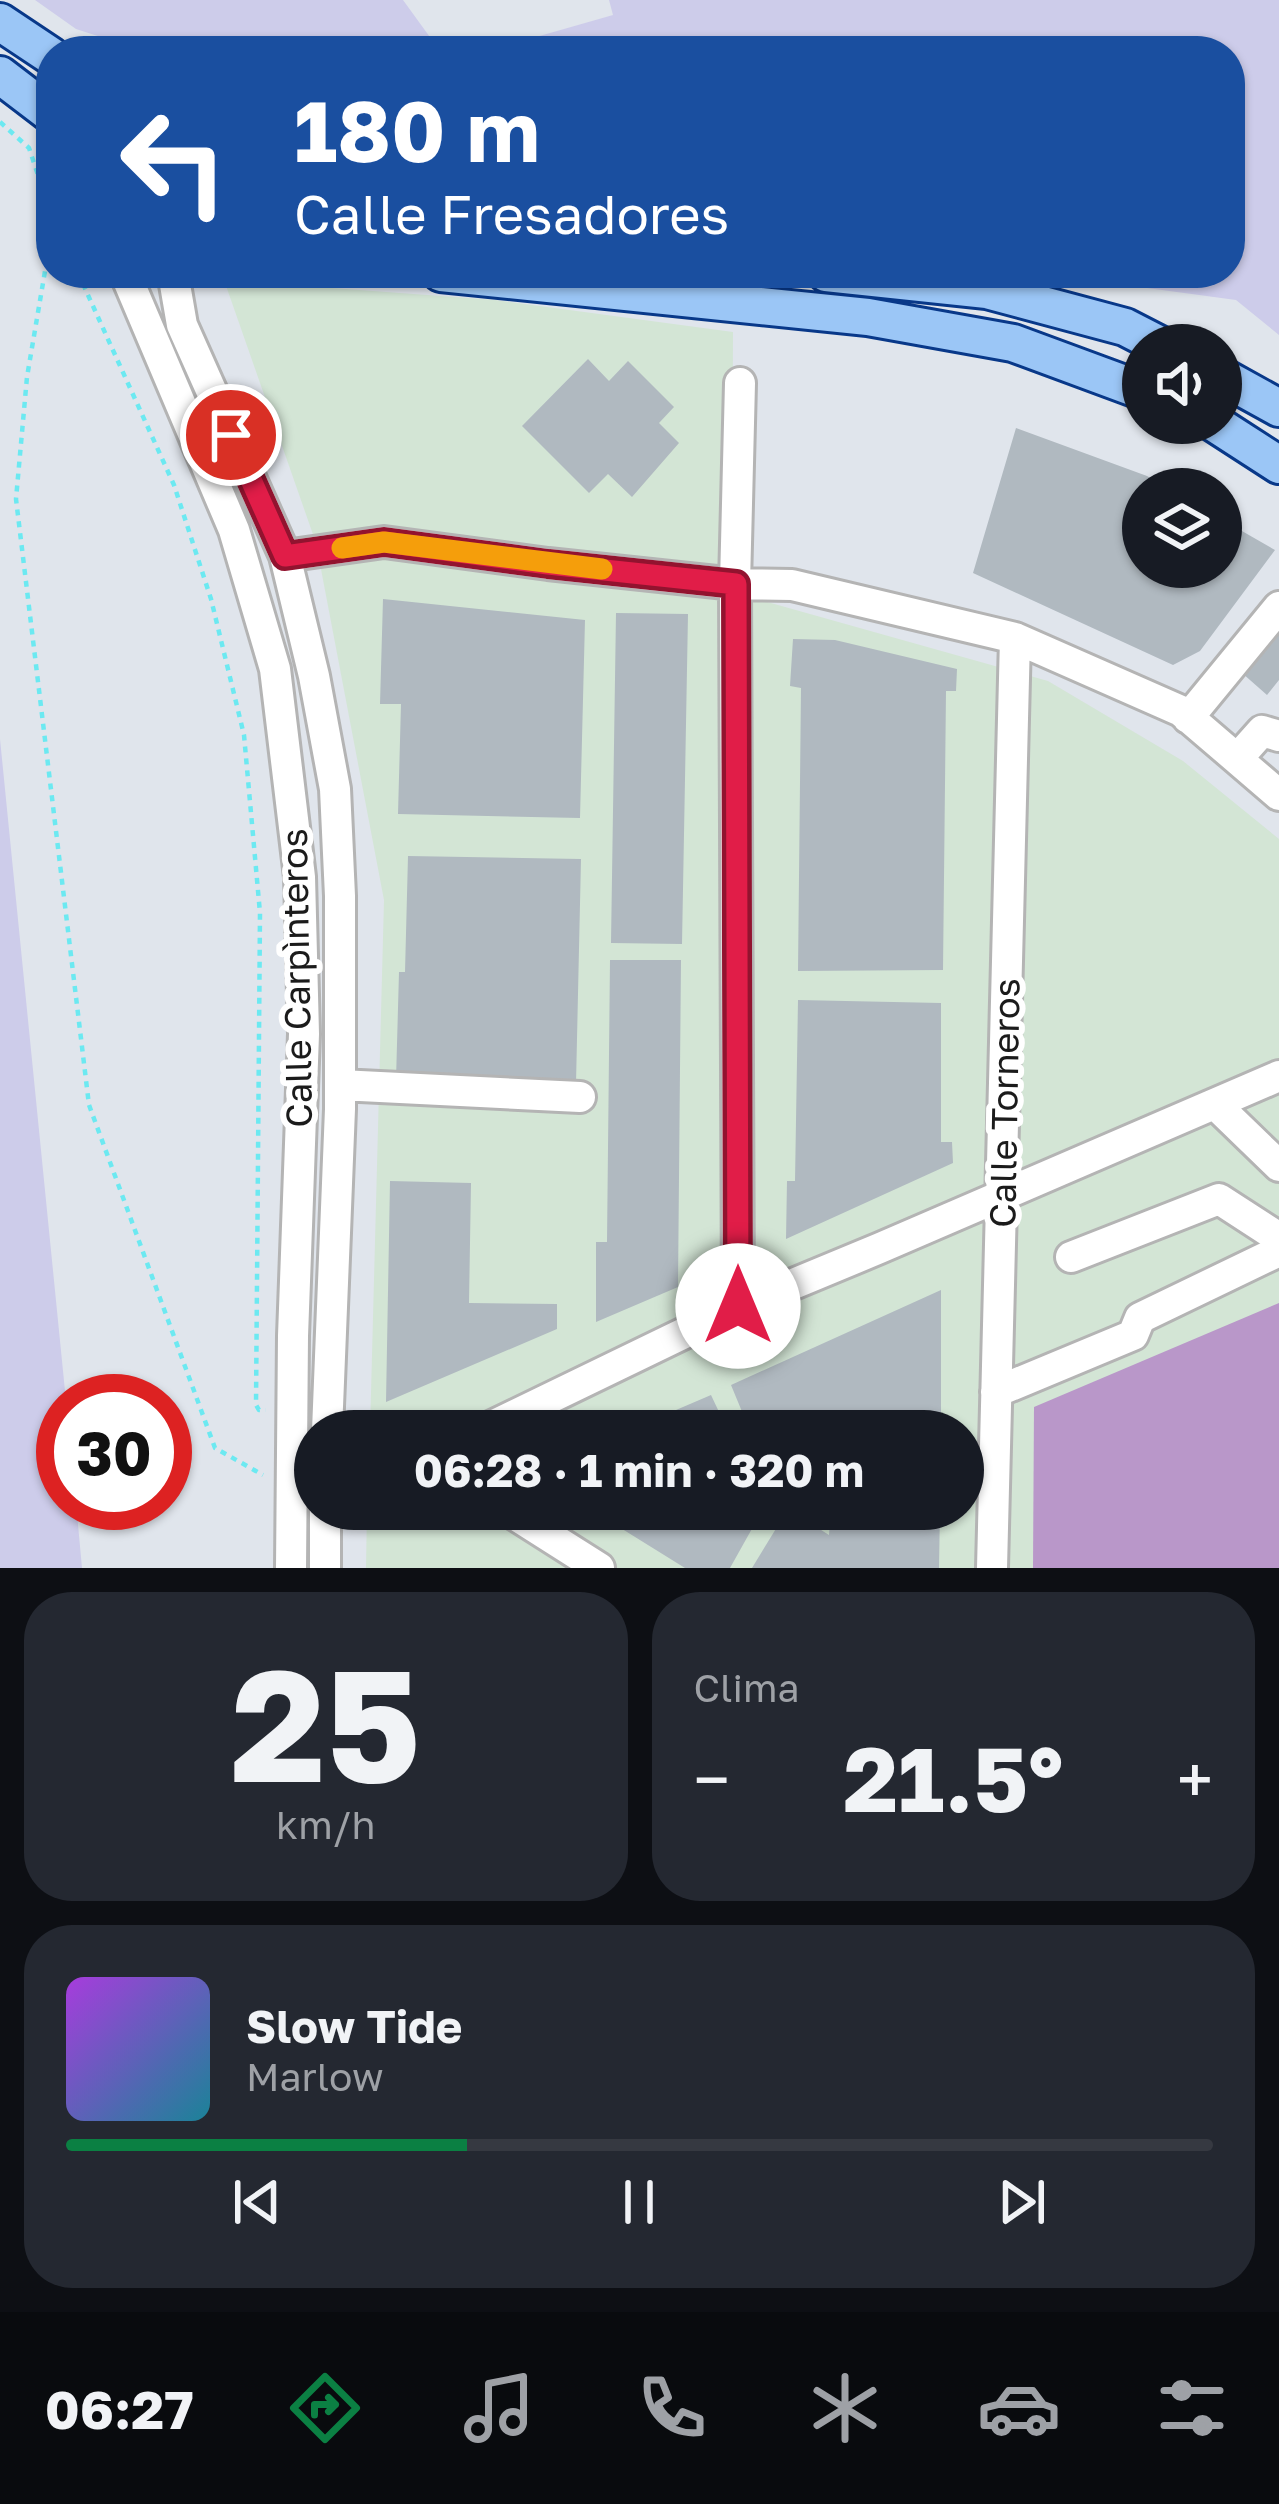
<!DOCTYPE html>
<html lang="es">
<meta charset="utf-8">
<style>
body{margin:0;font-family:"Golos Text",sans-serif;background:#242831;color:#f1f3f6;height:100vh;display:flex;flex-direction:column;font-size:45px;white-space:nowrap}
*{box-sizing:border-box;margin:0}
p{font-size:39px;color:#9ea1a6}
.icon{flex:none;width:66px;height:66px;fill:none;stroke:currentColor;stroke-width:2;stroke-linecap:round;stroke-linejoin:round}
.map{position:relative;height:1568px;overflow:hidden}
.panel{display:flex;flex-direction:column;gap:24px;padding:24px;background:#0d0f14;flex:1}
.panel>*{flex:none}
.banner{position:absolute;left:36px;top:36px;width:1209px;height:252px;border-radius:48px;box-shadow:0 3px 9px #0004;background:#1a4fa0;color:#fff;overflow:hidden}
.buttons{position:absolute;left:1122px;top:324px;display:grid;gap:24px}
.buttons a{display:grid;place-items:center;width:120px;height:120px;border-radius:50%;background:#171b24;box-shadow:0 3px 9px #0004;font-size:60px}
.speed{position:absolute;left:36px;top:1374px;display:flex;gap:24px;font-size:60px;font-weight:700;text-align:center}
.speed>*{display:grid;place-content:center;width:156px;height:156px;border-radius:50%;background:#171b24;box-shadow:0 3px 9px #0004;line-height:1}
.speed .limit{border:18px solid #d22;background:#fff;color:#111}
.pin{position:absolute;display:grid;place-items:center;width:102px;height:102px;color:#fff;margin:-51px;border:6px solid #fff;border-radius:50%;box-shadow:0 3px 12px #0007}
.me{position:absolute;width:132px;margin:-66px;rotate:0deg;stroke-linejoin:round;filter:drop-shadow(0 0 9px #0008)}
.turn{display:flex;align-items:center;gap:42px;height:252px;padding:0 60px;font-size:54px}
.turn .icon{width:156px;height:156px;stroke-width:2.5}
.turn b{display:block;font-size:84px;line-height:102px}
.big{font-size:90px;font-weight:700;line-height:1.1}
.panel .card{flex:1;display:flex;flex-direction:column;justify-content:center;gap:18px;min-width:0;padding:0 42px;border-radius:48px;background:#242831}
.panel .dial{align-items:center;gap:0}
.dial b{font-size:156px;line-height:1}
.song{display:flex;align-items:center;gap:36px}
.cover{width:144px;height:144px;border-radius:18px;background:linear-gradient(135deg,hsl(280 70% 55%),hsl(190 70% 35%))}
.played{height:12px;border-radius:6px;background:linear-gradient(90deg,#0b8043 35%,#363941 35%)}
.keys{display:flex;justify-content:space-around;direction:ltr}
.heat{display:flex;justify-content:space-between;align-items:center;font-size:66px;direction:ltr}
.panel .tiles{flex:1;display:grid;gap:24px;grid-template-columns:1fr 1fr}
.card:last-child{grid-column:span 2}
.trip{position:absolute;left:294px;top:1410px;width:690px;height:120px;border-radius:60px;background:#171b24;box-shadow:0 3px 9px #0004;font-weight:700;line-height:120px;text-align:center}
.dock{display:flex;height:192px;justify-content:space-around;align-items:center;background:#090b0e;color:#9ea1a6}
.dock .icon{width:84px;height:84px}
.dock .on{color:#0b8043}
.dock b{font-size:54px;color:#f1f3f6}
.map>svg:first-child{display:block}
.industrial{fill:#d3e5d5}
.farmland{fill:#cdccea}
.forest{fill:#b997c9}
.building{fill:#b0b9c0}
.lines{fill:none;stroke-linecap:round;stroke-linejoin:round}
.minor-casing{stroke:#b4b4b4;stroke-width:36}
.major-casing{stroke:#083889;stroke-width:42}
.path{stroke:#6ce9f1;stroke-width:4.5;stroke-dasharray:6 6;stroke-linecap:butt}
.minor{stroke:#fff;stroke-width:30}
.major{stroke:#9bc6f6;stroke-width:36}
.route-casing{stroke:#92132f;stroke-width:30}
.route{stroke:#e11d48;stroke-width:21}
.slow{stroke:#f59e0b;stroke-width:21}
.labels{text-anchor:middle;dominant-baseline:central;stroke-width:12;stroke-linejoin:round;paint-order:stroke}
.street-label{font-size:36px;fill:#1b1b1b;stroke:#fff}
</style>
<div class="map">
<svg width="1279" height="1568" viewBox="0 0 1279 1568">
<rect width="100%" height="100%" fill="#e0e5ec"/>
<path class="industrial" d="M224 280 495 300 733 332 732 592 1048 681 1183 761 1279 839V1568H366L367 1509H963V1431H370L384 900 316 543Z"/>
<path class="farmland" d="M35 0H403L440 51H195L186 47 129 46 76 29Z
M609 0H1279V335L1236 300 1036 273H1230V51H487L613 15Z
M0 739 66 1401H63V1503H76L82 1568H0Z"/>
<path class="forest" d="M1279 1303V1568H1033L1034 1407Z"/>
<path class="building" d="M588 359 609 381 628 361 674 407 659 423 679 443 632 497 608 474 589 493 522 426Z
M1016 428 1147 476 1170 489H1143V567H1221V519L1275 550 1200 651 1173 665 973 573Z
M383 599 585 620 580 818 398 814 401 704H380Z
M616 613 688 614 682 944 611 943Z
M1279 631V680L1267 695 1242 673Z
M793 639 835 640 957 669 956 691H946L943 970 798 971 801 688 790 686Z
M408 856 581 859 576 1084 396 1080 399 972H405Z
M610 960H681L678 1287 596 1322V1242H607Z
M798 1000 941 1003V1142H952L953 1163 786 1239 787 1181H795Z
M390 1181 471 1183 469 1303 557 1304V1329L386 1402Z
M941 1290V1431H750L731 1385Z
M711 1395 728 1431H627Z
M590 1509H763L730 1568H685Z
M788 1509 829 1535 831 1509H940L939 1568H752Z"/>
<g class="lines">
<defs>
<path id="minor" d="M125 273 234 530 275 669 300 877 304 1034 293 1336 291 1568
M173 273 182 325 285 556 314 676 335 789 340 896V1109L327 1431
M285 556 384 542 548 564 735 584 792 585 1015 638 1181 711 1279 795
M1188 718 1279 607
M1237 759 1262 731 1279 736
M340 1085 580 1097
M1216 1105 1279 1166
M1071 1257 1219 1199 1279 1238
M738 1307 735 584 740 383
M996 1392 1133 1335 1140 1318 1279 1251
M482 1431 738 1307 880 1248 1279 1076
M506 1509 599 1568
M325 1568V1509
M992 1568 1015 638"/>
<path id="major" d="M0 22 51 56
M0 75 51 114
M441 273 868 317 1013 343 1143 391
M826 273 987 290 1125 327 1160 345
M1221 376 1279 408
M1214 423 1279 465"/>
</defs>
<use href="#minor" class="minor-casing"/>
<use href="#major" class="major-casing"/>
<path class="path" d="M0 122 29 148 51 214
M51 236 27 377 16 499 89 1105 215 1448 263 1475
M78 273 174 485 211 599 244 735 260 913 256 1405 259 1410H266"/>
<use href="#minor" class="minor"/>
<use href="#major" class="major"/>
</g>
<g class="lines">
<defs>
<path id="route" d="M231 435 285 556 384 542 548 564 736 584 738 1306"/>
</defs>
<use href="#route" class="route-casing"/>
<use href="#route" class="route"/>
<path class="slow" d="M342 548 384 542 602 569"/>
</g>
<g class="labels">
<g class="street-label">
<text transform="translate(296 978) rotate(-91)">Calle Carpìnteros</text>
<text transform="translate(1004 1103) rotate(-89)">Calle Torneros</text>
</g>
</g>
</svg>
<div class="buttons">
<a><svg class="icon" aria-label="sound" viewBox="0 0 24 24"><path d="M4 9h4l5-4v14l-5-4H4zM17 9q2 3 0 6"/></svg></a>
<a><svg class="icon" aria-label="layers" viewBox="0 0 24 24"><path d="M12 4l9 5-9 5-9-5zM3 14l9 5 9-5"/></svg></a>
</div>
<div class="speed"><div class="limit">30</div></div>
<div class="pin" style="left:231px;top:435px;background:#d93025"><svg class="icon" aria-label="arrive" viewBox="0 0 24 24"><path d="M6 21V4h12l-3 4 3 4H6"/></svg></div>
<svg class="me" style="left:738px;top:1306px" viewBox="-20 -20 40 40"><circle r="19" fill="#fff"/><path d="M0-13L10 11 0 6-10 11z" fill="#e11d48"/></svg>
<div class="trip">06:28 · 1 min · 320 m</div>
<div class="banner">
<div class="turn"><svg class="icon" aria-label="left" viewBox="0 0 24 24"><path d="M17 20v-9H6M10 6l-5 5 5 5"/></svg><div><b>180 m</b>Calle Fresadores</div></div>
</div>
</div>
<section class="panel">
<div class="tiles">
<div class="card dial"><b>25</b><p>km/h</p></div>
<div class="card"><p>Clima</p>
<div class="heat"><a>−</a><b class="big">21.5°</b><a>+</a></div>
</div>
<div class="card">
<div class="song"><i class="cover"></i><div><b>Slow Tide</b><p>Marlow</p></div></div>
<div class="played"></div>
<div class="keys"><svg class="icon" aria-label="previous" viewBox="0 0 24 24"><path d="M18 5L8 12l10 7zM5 5v14"/></svg><svg class="icon" aria-label="pause" viewBox="0 0 24 24"><path d="M8 5v14M16 5v14"/></svg><svg class="icon" aria-label="next" viewBox="0 0 24 24"><path d="M6 5l10 7-10 7zM19 5v14"/></svg></div>
</div>
</div>
</section>
<nav class="dock">
<b>06:27</b>
<svg class="icon on" aria-label="directions" viewBox="0 0 24 24"><path d="M12 3l9 9-9 9-9-9zM9 14v-3h6M13 9l2 2-2 2"/></svg>
<svg class="icon" aria-label="music" viewBox="0 0 24 24"><path d="M9 18V5l10-2v13"/><circle cx="6" cy="18" r="3"/><circle cx="16" cy="16" r="3"/></svg>
<svg class="icon" aria-label="phone" viewBox="0 0 24 24"><path d="M5 4h4l2 5-3 2q2 4 5 5l2-3 5 2v4C11 20 4 13 5 4z"/></svg>
<svg class="icon" aria-label="climate" viewBox="0 0 24 24"><path d="M12 3v18M4 7l16 10M4 17L20 7"/></svg>
<svg class="icon" aria-label="car" viewBox="0 0 24 24"><path d="M5 17H2v-5l4-1 3-4h7l3 4 3 1v5h-3M9 17h6M6 11h13"/><circle cx="7" cy="17" r="2"/><circle cx="17" cy="17" r="2"/></svg>
<svg class="icon" aria-label="filters" viewBox="0 0 24 24"><path d="M4 7h16M4 17h16"/><circle cx="9" cy="7" r="2"/><circle cx="15" cy="17" r="2"/></svg>
</nav>
